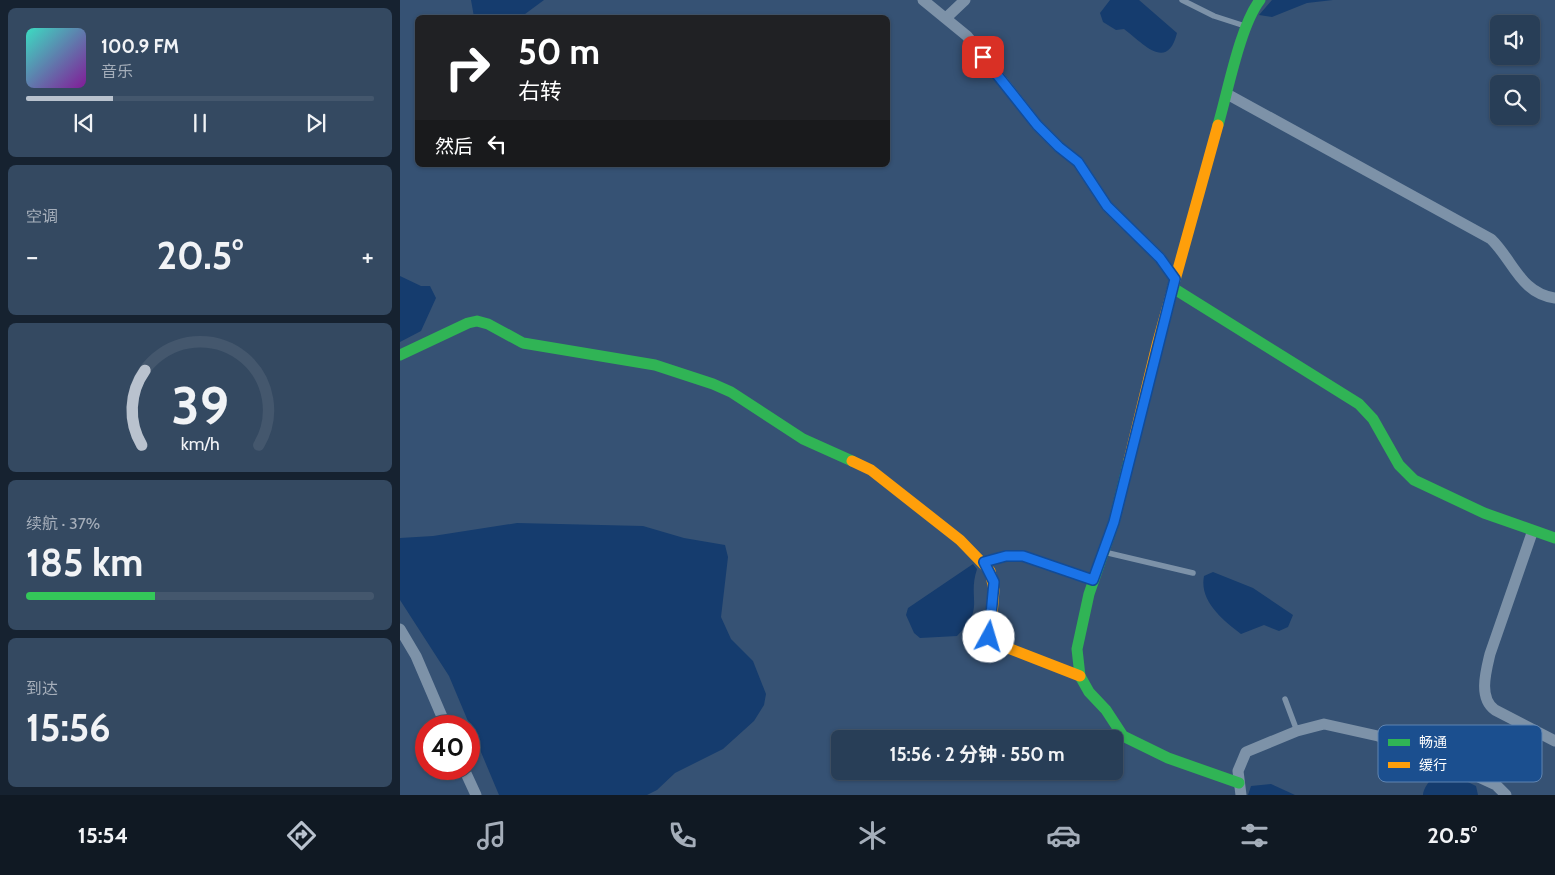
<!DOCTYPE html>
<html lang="zh">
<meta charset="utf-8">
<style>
body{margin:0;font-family:Cabin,"Noto Sans SC",sans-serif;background:#344961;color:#f1f3f6;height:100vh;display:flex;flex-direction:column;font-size:19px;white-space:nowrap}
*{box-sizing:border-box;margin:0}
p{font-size:16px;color:#a5aeba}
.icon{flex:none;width:28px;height:28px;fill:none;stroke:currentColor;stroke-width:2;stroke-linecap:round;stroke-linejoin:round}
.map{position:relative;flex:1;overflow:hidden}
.details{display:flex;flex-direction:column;gap:8px;padding:8px;background:#162230;width:400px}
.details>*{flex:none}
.top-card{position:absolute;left:15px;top:15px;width:475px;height:152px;border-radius:8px;box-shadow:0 1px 4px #0004,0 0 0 1px #44576d;background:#202124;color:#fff;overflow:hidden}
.fabs{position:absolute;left:1090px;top:15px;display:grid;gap:10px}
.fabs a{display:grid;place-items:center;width:50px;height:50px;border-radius:8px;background:#283e57;box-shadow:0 1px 4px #0004,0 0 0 1px #44576d;font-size:25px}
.speed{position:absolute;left:15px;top:715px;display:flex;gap:10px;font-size:25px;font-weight:700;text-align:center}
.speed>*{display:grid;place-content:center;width:65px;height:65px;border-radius:50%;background:#283e57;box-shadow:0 1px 4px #0004,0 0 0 1px #44576d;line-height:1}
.speed .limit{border:8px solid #d22;background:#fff;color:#111}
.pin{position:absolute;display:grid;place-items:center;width:42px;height:42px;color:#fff;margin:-21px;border-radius:10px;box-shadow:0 2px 8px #0006}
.me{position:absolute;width:55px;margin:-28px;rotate:6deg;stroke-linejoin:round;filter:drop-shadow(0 0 4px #0008)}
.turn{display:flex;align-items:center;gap:18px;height:105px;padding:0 20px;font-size:22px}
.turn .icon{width:65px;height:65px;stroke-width:2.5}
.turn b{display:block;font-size:35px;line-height:42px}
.then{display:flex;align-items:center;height:48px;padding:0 20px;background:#0003;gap:10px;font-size:19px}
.big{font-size:38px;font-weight:700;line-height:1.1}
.details .tile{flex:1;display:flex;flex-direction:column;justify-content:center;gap:8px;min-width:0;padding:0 18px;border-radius:8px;background:#344961}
.details .dial{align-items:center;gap:0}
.dial svg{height:130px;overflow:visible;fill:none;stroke:#44576d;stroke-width:7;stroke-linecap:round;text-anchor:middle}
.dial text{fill:#f1f3f6;stroke:none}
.song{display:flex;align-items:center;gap:15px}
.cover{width:60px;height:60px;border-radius:8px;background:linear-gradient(135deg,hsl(170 70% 55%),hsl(290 70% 35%))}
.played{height:5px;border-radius:2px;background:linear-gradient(90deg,#b9c2ce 25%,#44576d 25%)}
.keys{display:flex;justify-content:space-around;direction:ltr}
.heat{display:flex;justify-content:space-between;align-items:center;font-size:28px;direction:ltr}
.charge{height:8px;border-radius:4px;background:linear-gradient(90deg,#34c759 37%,#44576d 0)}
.trip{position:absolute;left:431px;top:730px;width:292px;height:50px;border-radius:8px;background:#283e57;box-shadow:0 1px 4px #0004,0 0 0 1px #44576d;font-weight:700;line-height:50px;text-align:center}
.tab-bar{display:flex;height:80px;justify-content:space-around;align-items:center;background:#101923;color:#a5aeba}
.tab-bar .icon{width:35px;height:35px}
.tab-bar .on{color:#b9c2ce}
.tab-bar b{font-size:22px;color:#f1f3f6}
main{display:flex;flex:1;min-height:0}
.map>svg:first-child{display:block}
.water{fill:#153c6e}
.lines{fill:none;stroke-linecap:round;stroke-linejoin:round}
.lane{stroke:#7d92a8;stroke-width:5.5}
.street{stroke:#7d92a8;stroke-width:11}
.fast{stroke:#30b455;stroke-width:11}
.slow{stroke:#ff9f0a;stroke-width:11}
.route-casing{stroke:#114b97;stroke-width:12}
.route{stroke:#1a73e8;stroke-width:9}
.key{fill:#1b4f8f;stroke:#5f84b1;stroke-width:1}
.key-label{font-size:14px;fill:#fff}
</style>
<main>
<section class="details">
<div class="tile">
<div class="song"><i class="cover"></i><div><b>100.9 FM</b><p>音乐</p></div></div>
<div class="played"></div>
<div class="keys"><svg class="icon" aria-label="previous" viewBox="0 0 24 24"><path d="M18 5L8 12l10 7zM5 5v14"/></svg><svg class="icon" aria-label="pause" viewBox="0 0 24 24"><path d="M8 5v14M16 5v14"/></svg><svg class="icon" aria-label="next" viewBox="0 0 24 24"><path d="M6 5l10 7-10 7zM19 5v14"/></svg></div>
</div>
<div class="tile"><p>空调</p>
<div class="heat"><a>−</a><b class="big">20.5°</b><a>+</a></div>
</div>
<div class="tile dial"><svg viewBox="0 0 100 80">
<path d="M14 69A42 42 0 1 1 86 69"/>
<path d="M14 69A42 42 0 0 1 16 23" stroke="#b9c2ce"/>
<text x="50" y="56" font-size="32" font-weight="700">39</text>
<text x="50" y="72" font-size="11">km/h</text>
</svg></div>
<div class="tile"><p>续航 · 37%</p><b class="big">185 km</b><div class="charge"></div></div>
<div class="tile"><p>到达</p><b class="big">15:56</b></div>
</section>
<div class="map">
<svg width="1155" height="795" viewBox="0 0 1155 795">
<rect width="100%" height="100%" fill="#365274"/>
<path class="water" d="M71 0H144L121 17H74Z
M710 0H739L777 33C767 73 742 42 724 29L716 30 703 22 700 13Z
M872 0H933L907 3 872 17 859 15Z
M0 276 21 286H30L36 298 21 331 0 342Z
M117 523 243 526 284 538 325 545 328 557 321 617 331 639 353 661 366 694 364 705 354 721 323 749 275 773 257 790 247 795H99L49 676 0 600V538L33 536Z
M573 564 577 569C567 600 586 608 557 636L520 638 514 633 506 615 508 608Z
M813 572 853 588 893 615 888 627 879 631 864 625 841 634C823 620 799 601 804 576Z
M1045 771 1076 786 1078 795H1023C1024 785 1035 773 1045 771Z
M871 784 895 795H848L851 786Z"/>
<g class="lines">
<path class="lane" d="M782 0 814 16 845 26
M704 552 793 573
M583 562 606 556H623L693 580
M885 699 897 731"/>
<path class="street" d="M523 0 567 36 637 125 659 147 678 162 707 206 760 258 775 279
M546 18 565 0
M827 94 1091 239C1113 260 1120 293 1155 298
M1132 533 1090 654C1086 671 1078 698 1095 710L1155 741
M0 629 16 656 46 726
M64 769 76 795
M841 795 838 771 846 752 897 731 924 724 978 736 1016 748 1096 785 1106 795"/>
<path class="fast" d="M818 125C828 91 840 26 860 0
M773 288 959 404 973 419 999 465 1014 480 1084 513 1155 538
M0 355 68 323 77 321 88 324 123 343 255 365 313 384 331 392 403 439 452 461
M729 460 714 522 689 594 677 649 680 676 689 692 706 710 723 736 768 758 839 783"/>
<path class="slow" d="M729 460 757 345 818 125
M452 461 471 470 560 540 590 571 594 590 590 641 680 676"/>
</g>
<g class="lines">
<defs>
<path id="route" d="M583 57 637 125 659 147 678 162 707 206 760 258 775 279 714 522 693 580 623 556H606L584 562 594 582 589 637"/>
</defs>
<use href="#route" class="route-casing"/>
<use href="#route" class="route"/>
</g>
<rect x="978" y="725" width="164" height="57" rx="8" class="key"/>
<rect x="988" y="739" width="22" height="7" fill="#30b455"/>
<rect x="988" y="762" width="22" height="6" fill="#ff9f0a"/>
<g class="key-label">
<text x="1019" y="747">畅通</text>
<text x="1019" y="770">缓行</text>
</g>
</svg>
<div class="fabs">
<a><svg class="icon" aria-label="sound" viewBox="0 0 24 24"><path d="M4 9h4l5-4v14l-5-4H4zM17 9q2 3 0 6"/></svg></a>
<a><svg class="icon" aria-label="search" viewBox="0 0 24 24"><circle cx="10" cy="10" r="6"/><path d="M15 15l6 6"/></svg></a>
</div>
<div class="speed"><div class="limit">40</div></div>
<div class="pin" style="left:583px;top:57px;background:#d93025"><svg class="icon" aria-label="arrive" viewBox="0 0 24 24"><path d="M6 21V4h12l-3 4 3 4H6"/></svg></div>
<svg class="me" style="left:589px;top:637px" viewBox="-20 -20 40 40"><circle r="19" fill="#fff"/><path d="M0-13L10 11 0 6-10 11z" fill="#1a73e8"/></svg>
<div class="trip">15:56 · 2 分钟 · 550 m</div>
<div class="top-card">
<div class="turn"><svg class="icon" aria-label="right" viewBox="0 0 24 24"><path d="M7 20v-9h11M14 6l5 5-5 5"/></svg><div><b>50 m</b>右转</div></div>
<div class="then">然后<svg class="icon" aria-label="left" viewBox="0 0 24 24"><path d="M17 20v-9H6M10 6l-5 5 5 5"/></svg></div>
</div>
</div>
</main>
<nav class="tab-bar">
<b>15:54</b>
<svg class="icon on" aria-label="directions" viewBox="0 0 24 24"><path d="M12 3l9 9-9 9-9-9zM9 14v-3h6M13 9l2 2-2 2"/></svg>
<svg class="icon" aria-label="music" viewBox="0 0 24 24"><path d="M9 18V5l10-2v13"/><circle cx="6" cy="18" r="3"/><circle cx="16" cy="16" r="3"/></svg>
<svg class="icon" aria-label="phone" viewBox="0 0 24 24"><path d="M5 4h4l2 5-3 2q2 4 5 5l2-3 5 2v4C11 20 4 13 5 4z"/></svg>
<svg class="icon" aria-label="climate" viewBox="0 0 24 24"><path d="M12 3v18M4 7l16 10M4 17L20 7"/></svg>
<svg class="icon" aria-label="car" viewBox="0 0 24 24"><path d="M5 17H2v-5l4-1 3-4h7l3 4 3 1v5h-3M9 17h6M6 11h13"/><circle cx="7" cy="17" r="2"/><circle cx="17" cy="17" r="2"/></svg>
<svg class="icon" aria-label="filters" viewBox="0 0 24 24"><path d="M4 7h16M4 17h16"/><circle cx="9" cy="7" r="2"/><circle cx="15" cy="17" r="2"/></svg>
<b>20.5°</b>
</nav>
